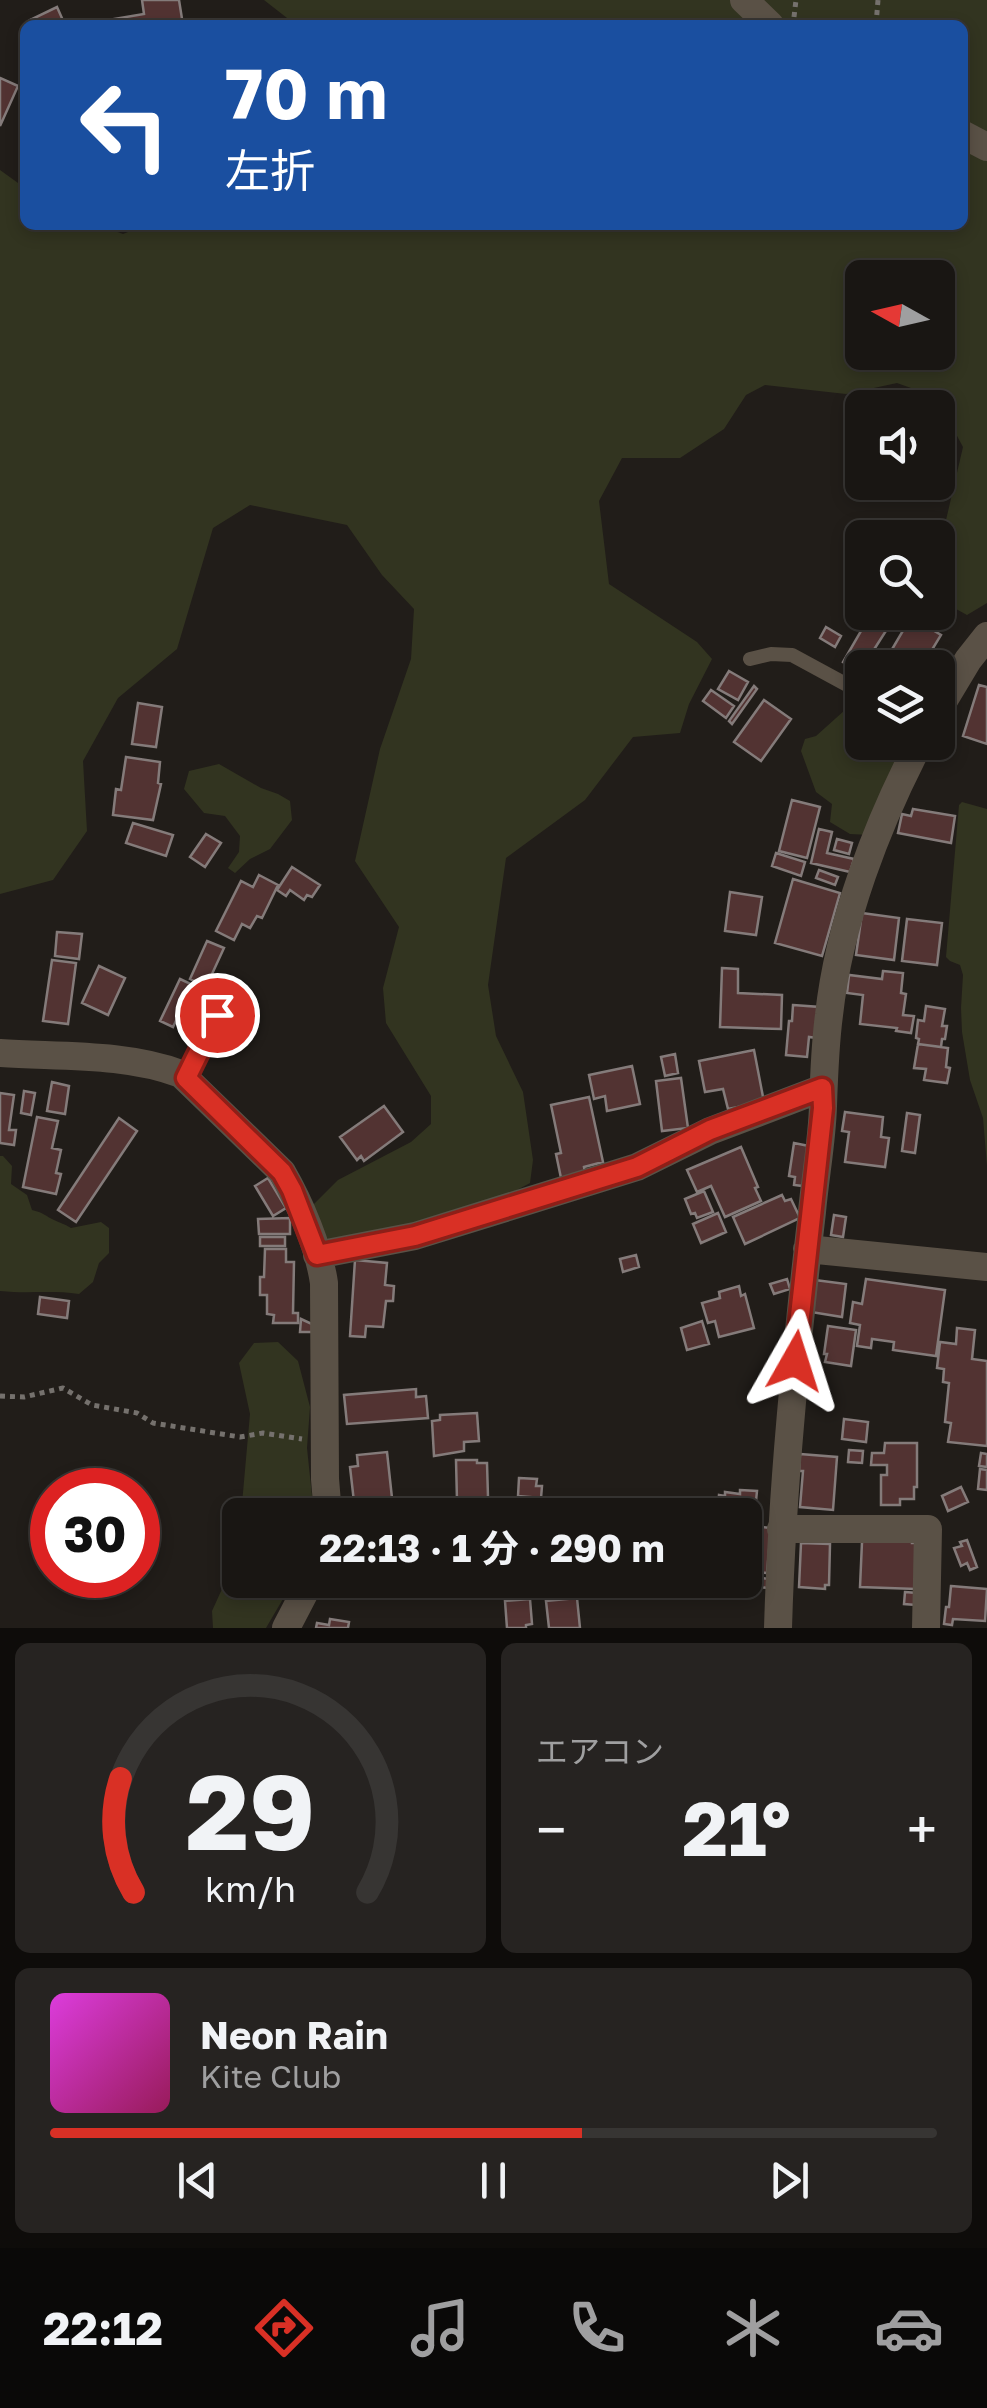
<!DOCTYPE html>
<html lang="ja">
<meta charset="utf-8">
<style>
body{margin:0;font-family:"Golos Text","Noto Sans JP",sans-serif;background:#262321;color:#f1f3f6;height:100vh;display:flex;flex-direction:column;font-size:38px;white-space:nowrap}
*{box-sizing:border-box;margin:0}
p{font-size:32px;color:#9f9fa0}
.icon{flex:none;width:55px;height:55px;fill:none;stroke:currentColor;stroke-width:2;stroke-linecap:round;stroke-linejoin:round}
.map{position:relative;height:1628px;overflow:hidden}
.panel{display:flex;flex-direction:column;gap:15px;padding:15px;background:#0e0c0a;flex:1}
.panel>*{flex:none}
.guide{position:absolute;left:20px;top:20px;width:948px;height:210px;border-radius:15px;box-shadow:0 5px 15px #0003,0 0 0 2px #373533;background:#1a4fa0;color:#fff;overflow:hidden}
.needle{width:65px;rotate:278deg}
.buttons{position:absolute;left:845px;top:260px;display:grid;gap:20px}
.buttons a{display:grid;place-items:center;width:110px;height:110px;border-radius:15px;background:#191613;box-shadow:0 5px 15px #0003,0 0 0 2px #373533;font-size:50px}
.speed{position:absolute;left:30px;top:1468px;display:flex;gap:20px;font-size:50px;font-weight:700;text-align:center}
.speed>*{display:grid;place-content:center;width:130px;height:130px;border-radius:50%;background:#191613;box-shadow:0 5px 15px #0003,0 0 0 2px #373533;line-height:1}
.speed .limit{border:15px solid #d22;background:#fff;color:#111}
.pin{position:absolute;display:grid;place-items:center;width:85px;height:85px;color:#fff;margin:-42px;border:5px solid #fff;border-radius:50%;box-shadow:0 2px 10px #0007}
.me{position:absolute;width:110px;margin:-55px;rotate:6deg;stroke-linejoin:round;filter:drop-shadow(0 0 8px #0008)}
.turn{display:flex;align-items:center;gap:35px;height:210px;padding:0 40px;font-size:45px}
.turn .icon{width:130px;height:130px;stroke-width:2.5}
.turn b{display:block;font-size:70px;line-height:85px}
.big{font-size:75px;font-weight:700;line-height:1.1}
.panel .card{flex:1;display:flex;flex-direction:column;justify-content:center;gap:15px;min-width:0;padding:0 35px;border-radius:15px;background:#262321}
.panel .dial{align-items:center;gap:0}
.dial svg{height:260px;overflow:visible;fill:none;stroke:#373533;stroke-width:7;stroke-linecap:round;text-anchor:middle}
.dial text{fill:#f1f3f6;stroke:none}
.song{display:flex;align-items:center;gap:30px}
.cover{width:120px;height:120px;border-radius:15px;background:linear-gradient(135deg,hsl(300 70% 55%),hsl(330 70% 35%))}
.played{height:10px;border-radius:5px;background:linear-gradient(90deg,#d93025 60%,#373533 60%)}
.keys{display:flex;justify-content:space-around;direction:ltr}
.heat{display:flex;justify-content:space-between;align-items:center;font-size:55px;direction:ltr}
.panel .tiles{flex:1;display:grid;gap:15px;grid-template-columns:1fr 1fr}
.card:last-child{grid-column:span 2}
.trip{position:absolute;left:222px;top:1498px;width:540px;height:100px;border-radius:15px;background:#191613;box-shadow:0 5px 15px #0003,0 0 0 2px #373533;font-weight:700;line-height:100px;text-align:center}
.tab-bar{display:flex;height:160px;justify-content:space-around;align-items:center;background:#0a0908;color:#9f9fa0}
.tab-bar .icon{width:70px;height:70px}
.tab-bar .current{color:#d93025}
.tab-bar b{font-size:45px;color:#f1f3f6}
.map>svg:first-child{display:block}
.green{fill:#323420;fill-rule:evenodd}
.building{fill:#523332;stroke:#847b7a;stroke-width:2.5}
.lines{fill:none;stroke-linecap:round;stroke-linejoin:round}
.path{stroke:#75716d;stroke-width:5;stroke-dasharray:5 5;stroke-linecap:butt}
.lane{stroke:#5a5146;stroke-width:14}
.street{stroke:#5a5146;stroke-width:28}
.route-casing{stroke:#8d1f18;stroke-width:25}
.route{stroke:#d93025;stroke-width:18}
</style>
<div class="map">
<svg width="987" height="1628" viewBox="0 0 987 1628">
<rect width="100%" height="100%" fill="#211d19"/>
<path class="green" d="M264 0H987V603L967 615 947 604 949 553 946 520 963 447 936 397 897 383 846 394 765 385 746 395 724 429 680 458H622L599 501 609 584 697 642 712 659 689 704 680 733 633 737 585 800 506 858 488 985 496 1036 523 1092 533 1160 530 1183 504 1197 431 1224 333 1244 318 1231 312 1206 338 1180 411 1142 431 1124V1096L386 1023 383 988 399 927 355 861 380 749 411 659 414 609 382 575 347 525 250 505 213 528 177 649 118 698 83 761 87 831 53 880 0 894V170L25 188V225H99L123 234 146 225H962V25H296ZM862 278H938V352H862Z
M862 708V742L911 743 870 835 850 834 830 822 832 804 816 792 801 751 805 739 816 736 845 710Z
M219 764 261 788 278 794 290 801 292 820 270 849 250 859 235 873 228 868 239 852 240 836 225 816 204 813 184 789 189 771Z
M962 802 987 809V1166L983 1118 970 1080 962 1032 961 1008 963 975 960 965 950 961 946 957 959 805Z
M0 1156H3L12 1166 11 1184 27 1195 32 1210C45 1213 45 1216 54 1220 60 1223 65 1224 71 1228L101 1222 109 1228V1253L99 1263 93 1282 79 1294C52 1290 27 1294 0 1291Z
M278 1342 298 1361 310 1407 307 1448 314 1515H241L250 1414 239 1363 254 1343Z
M240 1526V1580H294L266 1628H213L212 1611 237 1556Z"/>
<path class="building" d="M142 0H179L183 25H115L114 19 144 14Z
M57 7 65 25H33L30 20Z
M0 78 18 86 0 126Z
M25 89V146L21 124Z
M872 612 891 623 875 648 881 652 872 668H862V674L843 662Z
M911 617 941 635 921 668H881Z
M826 627 841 636 835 647 820 638Z
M729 671 748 682 738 700 718 689Z
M979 685 987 687V744L963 736Z
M754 686 757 689 732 724 729 721Z
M711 690 734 706 726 718 703 701Z
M764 700 791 719 761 761 734 742Z
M138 703 162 707 156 747 132 744Z
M126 757 160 762 158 783 161 784 153 820 113 815 116 789 121 790Z
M792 800 820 807 807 858 779 851Z
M913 809 955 816 951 843 898 833 902 814 911 816Z
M133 823 173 835 166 856 126 843Z
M819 829 832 832 827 853 854 859 850 872 811 863Z
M206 834 221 843 205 867 190 857Z
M837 839 852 843 849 854 834 850Z
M776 853 805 862 801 876 772 866Z
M292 867 320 885 312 897 307 895 304 900 290 890 286 896 277 890Z
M819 870 838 877 835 885 816 878Z
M259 875 278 885 262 918 257 916 250 928 242 924 234 940 216 931 241 881 253 887Z
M793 879 840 893 822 956 775 943Z
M730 892 762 897 756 935 725 931Z
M862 913 899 918 894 960 856 955Z
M907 919 942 923 937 965 902 961Z
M57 932 82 934 79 959 55 956Z
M207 941 224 948 206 987 190 979Z
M52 960 76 963 68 1024 43 1021Z
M99 966 125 978 108 1015 82 1003Z
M722 968 738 969V993L782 995 781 1029 720 1027Z
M883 971 903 973 901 993 906 994 903 1015 914 1016 911 1033 896 1031 897 1028 860 1024 863 995 847 993 849 975 882 979Z
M180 979 193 985 173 1027 160 1021Z
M793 1005 820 1007 817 1038 809 1037 807 1057 786 1055 789 1021H792Z
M926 1006 945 1009 942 1026H947L945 1039H942L941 1047 918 1044 919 1039 916 1038 918 1020 924 1021Z
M918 1044 948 1048 946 1067 950 1068 947 1083 924 1080 926 1069 914 1068Z
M754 1050 764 1102 728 1109 723 1089 705 1092 699 1061Z
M675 1054 678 1073 665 1076 661 1057Z
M632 1066 640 1104 607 1111 605 1096 594 1099 589 1075Z
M681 1078 688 1128 662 1131 656 1081Z
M52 1082 69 1086 65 1114 47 1111Z
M24 1091 35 1093 31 1115 21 1113Z
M0 1093 14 1095 9 1130H16L14 1145 0 1143Z
M589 1097 603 1162 584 1167 585 1173 561 1178 556 1154 561 1153 551 1105Z
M384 1106 403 1132 364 1161 361 1156 357 1160 340 1137Z
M845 1112 883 1117 881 1137 889 1138 885 1167 845 1162 849 1132 842 1131Z
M907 1113 920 1115 915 1153 902 1151Z
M37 1117 58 1121 52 1148 61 1150 56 1173 61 1174 56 1194 23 1187Z
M119 1118 137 1131 76 1222 58 1210Z
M794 1143 809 1146 803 1186 794 1185 795 1177 789 1176Z
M741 1147 758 1187 755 1188 761 1201 725 1217 711 1186 697 1192 687 1170Z
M268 1178 286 1208 273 1216 255 1186Z
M704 1191 713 1212 697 1218 695 1213 691 1214 685 1199Z
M782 1195 785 1201 791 1199 800 1218 745 1244 733 1217Z
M718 1213 726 1232 701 1243 693 1224Z
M834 1215 846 1217 843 1237 831 1235Z
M290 1218V1234H259L258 1219Z
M260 1237H285V1246H260Z
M265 1249H286V1262H294L293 1313H298V1323H273L274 1315 267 1314V1295H260V1277H264Z
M636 1255 639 1267 623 1272 620 1259Z
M355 1260 387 1263 385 1285 394 1286 393 1301H386L383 1327 366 1326 365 1337 350 1336Z
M787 1279 790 1289 774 1294 770 1284Z
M866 1279 945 1290 936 1356 893 1350 894 1342 872 1339 871 1348 857 1346 860 1325 850 1323 853 1302 862 1304Z
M815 1280 846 1284 842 1317 811 1312Z
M739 1286 741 1296 745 1294 754 1328 719 1337 715 1321 708 1323 702 1303 720 1298 719 1292Z
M40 1297 69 1301 67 1318 38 1314Z
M301 1319 312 1324V1332H300Z
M702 1321 709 1344 687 1350 681 1328Z
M828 1326 856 1330 851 1366 825 1362 827 1354H824Z
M957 1328 975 1330 972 1359 987 1361V1446L948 1442 951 1423 945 1422 949 1383 943 1382 944 1369 937 1368 940 1342 956 1344Z
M416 1389V1397L426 1396 428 1418 347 1424 344 1395Z
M477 1413 479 1441 464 1442V1451L434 1456 432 1421 440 1420V1415Z
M844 1419 868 1422 866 1442 842 1439Z
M885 1443H917V1487H914V1499H900V1505H881V1475H887V1465H871L872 1453H884Z
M849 1450 863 1451 862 1463 848 1462Z
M387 1452 392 1498 354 1502 350 1467 358 1466 357 1455Z
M981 1453 987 1454V1467L979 1466Z
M800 1454 837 1457 833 1510 800 1507 803 1471H799Z
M456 1460H477V1463H487L488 1497 480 1498V1500L457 1501Z
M980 1469 987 1470V1490L978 1489Z
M519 1478 537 1479 536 1486H542L541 1498 518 1496Z
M961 1487 968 1502 948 1511 942 1496Z
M740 1490 757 1491 755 1511 718 1507 719 1495 725 1496V1492L740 1494Z
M397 1506 398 1515H354L353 1511Z
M462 1507V1515H409L408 1509Z
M752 1526 771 1528 767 1573 758 1572V1567L748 1566Z
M912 1537V1543H918L916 1589 860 1587 862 1542Z
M967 1540 977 1567 970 1570 967 1563 961 1566 954 1548 962 1546 960 1542Z
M801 1543 830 1544 829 1585H825V1589L799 1587Z
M748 1576 769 1579 768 1588 747 1585Z
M413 1580H480L481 1586 414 1593Z
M687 1580H703V1596H686Z
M706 1580H724V1591L706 1590Z
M951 1586 987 1589 985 1621 953 1619 952 1625 944 1624 946 1607H949Z
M905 1592 917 1593 916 1605 904 1604Z
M577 1598 580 1628H549L546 1601Z
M530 1599 532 1624 526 1625V1628H507L505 1601Z
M330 1619 349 1622 348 1628H316L317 1623 329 1625Z"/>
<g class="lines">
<path class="path" d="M794 17 796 0
M876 25 878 0
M0 1396 24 1397 63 1388 92 1405 137 1413 153 1423 240 1437 263 1433 302 1439"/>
<path class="lane" d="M750 659 771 654 792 655 862 693
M186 1077 205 1035 228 995"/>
<path class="street" d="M744 0 770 25
M962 134 987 147
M938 710 968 660 987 636
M0 1053C59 1057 126 1053 181 1074L282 1172C300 1203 319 1248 324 1283L325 1479 328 1515
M807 1249 987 1267
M317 1255 415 1236 637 1167 710 1131 823 1088
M781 1529H928L926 1628
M286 1628 311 1580
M778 1628C782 1488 796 1350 812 1212 815 1177 822 1141 823 1106 824 1075 825 1045 829 1015 839 923 877 824 920 742"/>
</g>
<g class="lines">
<defs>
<path id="route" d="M217 1015 186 1078 282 1172 292 1190 317 1255 415 1236 637 1167 710 1130 822 1088 823 1108 795 1361"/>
</defs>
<use href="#route" class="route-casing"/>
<use href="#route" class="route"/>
</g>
</svg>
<div class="buttons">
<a><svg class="needle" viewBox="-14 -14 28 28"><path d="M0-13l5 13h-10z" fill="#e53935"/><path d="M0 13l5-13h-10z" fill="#9f9fa0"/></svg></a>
<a><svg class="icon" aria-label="sound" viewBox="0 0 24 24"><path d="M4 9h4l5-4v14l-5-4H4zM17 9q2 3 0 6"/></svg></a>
<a><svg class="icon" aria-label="search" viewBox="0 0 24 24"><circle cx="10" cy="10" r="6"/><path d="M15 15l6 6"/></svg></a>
<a><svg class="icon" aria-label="layers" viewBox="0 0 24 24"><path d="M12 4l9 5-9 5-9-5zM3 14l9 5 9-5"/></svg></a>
</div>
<div class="speed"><div class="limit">30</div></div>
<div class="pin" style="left:217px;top:1015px;background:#d93025"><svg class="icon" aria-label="arrive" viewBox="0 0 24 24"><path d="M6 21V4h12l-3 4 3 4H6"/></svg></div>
<svg class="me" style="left:795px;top:1361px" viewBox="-20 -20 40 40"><path d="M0-17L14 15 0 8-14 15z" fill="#d93025" stroke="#fff" stroke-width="4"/></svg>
<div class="trip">22:13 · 1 分 · 290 m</div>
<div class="guide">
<div class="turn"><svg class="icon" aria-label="left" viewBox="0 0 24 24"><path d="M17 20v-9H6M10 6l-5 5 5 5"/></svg><div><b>70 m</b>左折</div></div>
</div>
</div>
<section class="panel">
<div class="tiles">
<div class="card dial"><svg viewBox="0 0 100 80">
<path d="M14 69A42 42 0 1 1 86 69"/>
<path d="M14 69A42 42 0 0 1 10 34" stroke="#d93025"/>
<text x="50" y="56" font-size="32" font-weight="700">29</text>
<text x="50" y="72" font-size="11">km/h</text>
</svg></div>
<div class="card"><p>エアコン</p>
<div class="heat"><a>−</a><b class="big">21°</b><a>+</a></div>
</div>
<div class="card">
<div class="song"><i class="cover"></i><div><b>Neon Rain</b><p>Kite Club</p></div></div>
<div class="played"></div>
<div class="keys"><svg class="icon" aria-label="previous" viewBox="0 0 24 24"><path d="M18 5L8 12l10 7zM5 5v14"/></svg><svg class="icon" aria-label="pause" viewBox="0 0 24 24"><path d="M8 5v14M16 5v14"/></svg><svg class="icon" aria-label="next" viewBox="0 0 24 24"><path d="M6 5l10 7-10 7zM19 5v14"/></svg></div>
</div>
</div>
</section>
<nav class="tab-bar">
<b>22:12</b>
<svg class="icon current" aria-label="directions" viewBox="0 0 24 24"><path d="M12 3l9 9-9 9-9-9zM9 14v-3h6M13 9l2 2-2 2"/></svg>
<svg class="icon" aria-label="music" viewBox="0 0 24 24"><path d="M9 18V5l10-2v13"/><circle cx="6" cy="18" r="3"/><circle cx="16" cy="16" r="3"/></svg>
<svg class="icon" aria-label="phone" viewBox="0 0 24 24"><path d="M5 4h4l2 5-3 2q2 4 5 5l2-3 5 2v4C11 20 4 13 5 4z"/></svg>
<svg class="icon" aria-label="climate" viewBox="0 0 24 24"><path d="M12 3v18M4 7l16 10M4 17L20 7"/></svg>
<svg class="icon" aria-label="car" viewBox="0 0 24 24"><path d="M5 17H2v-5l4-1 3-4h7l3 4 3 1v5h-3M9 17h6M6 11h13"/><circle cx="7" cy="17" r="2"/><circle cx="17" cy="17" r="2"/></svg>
</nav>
